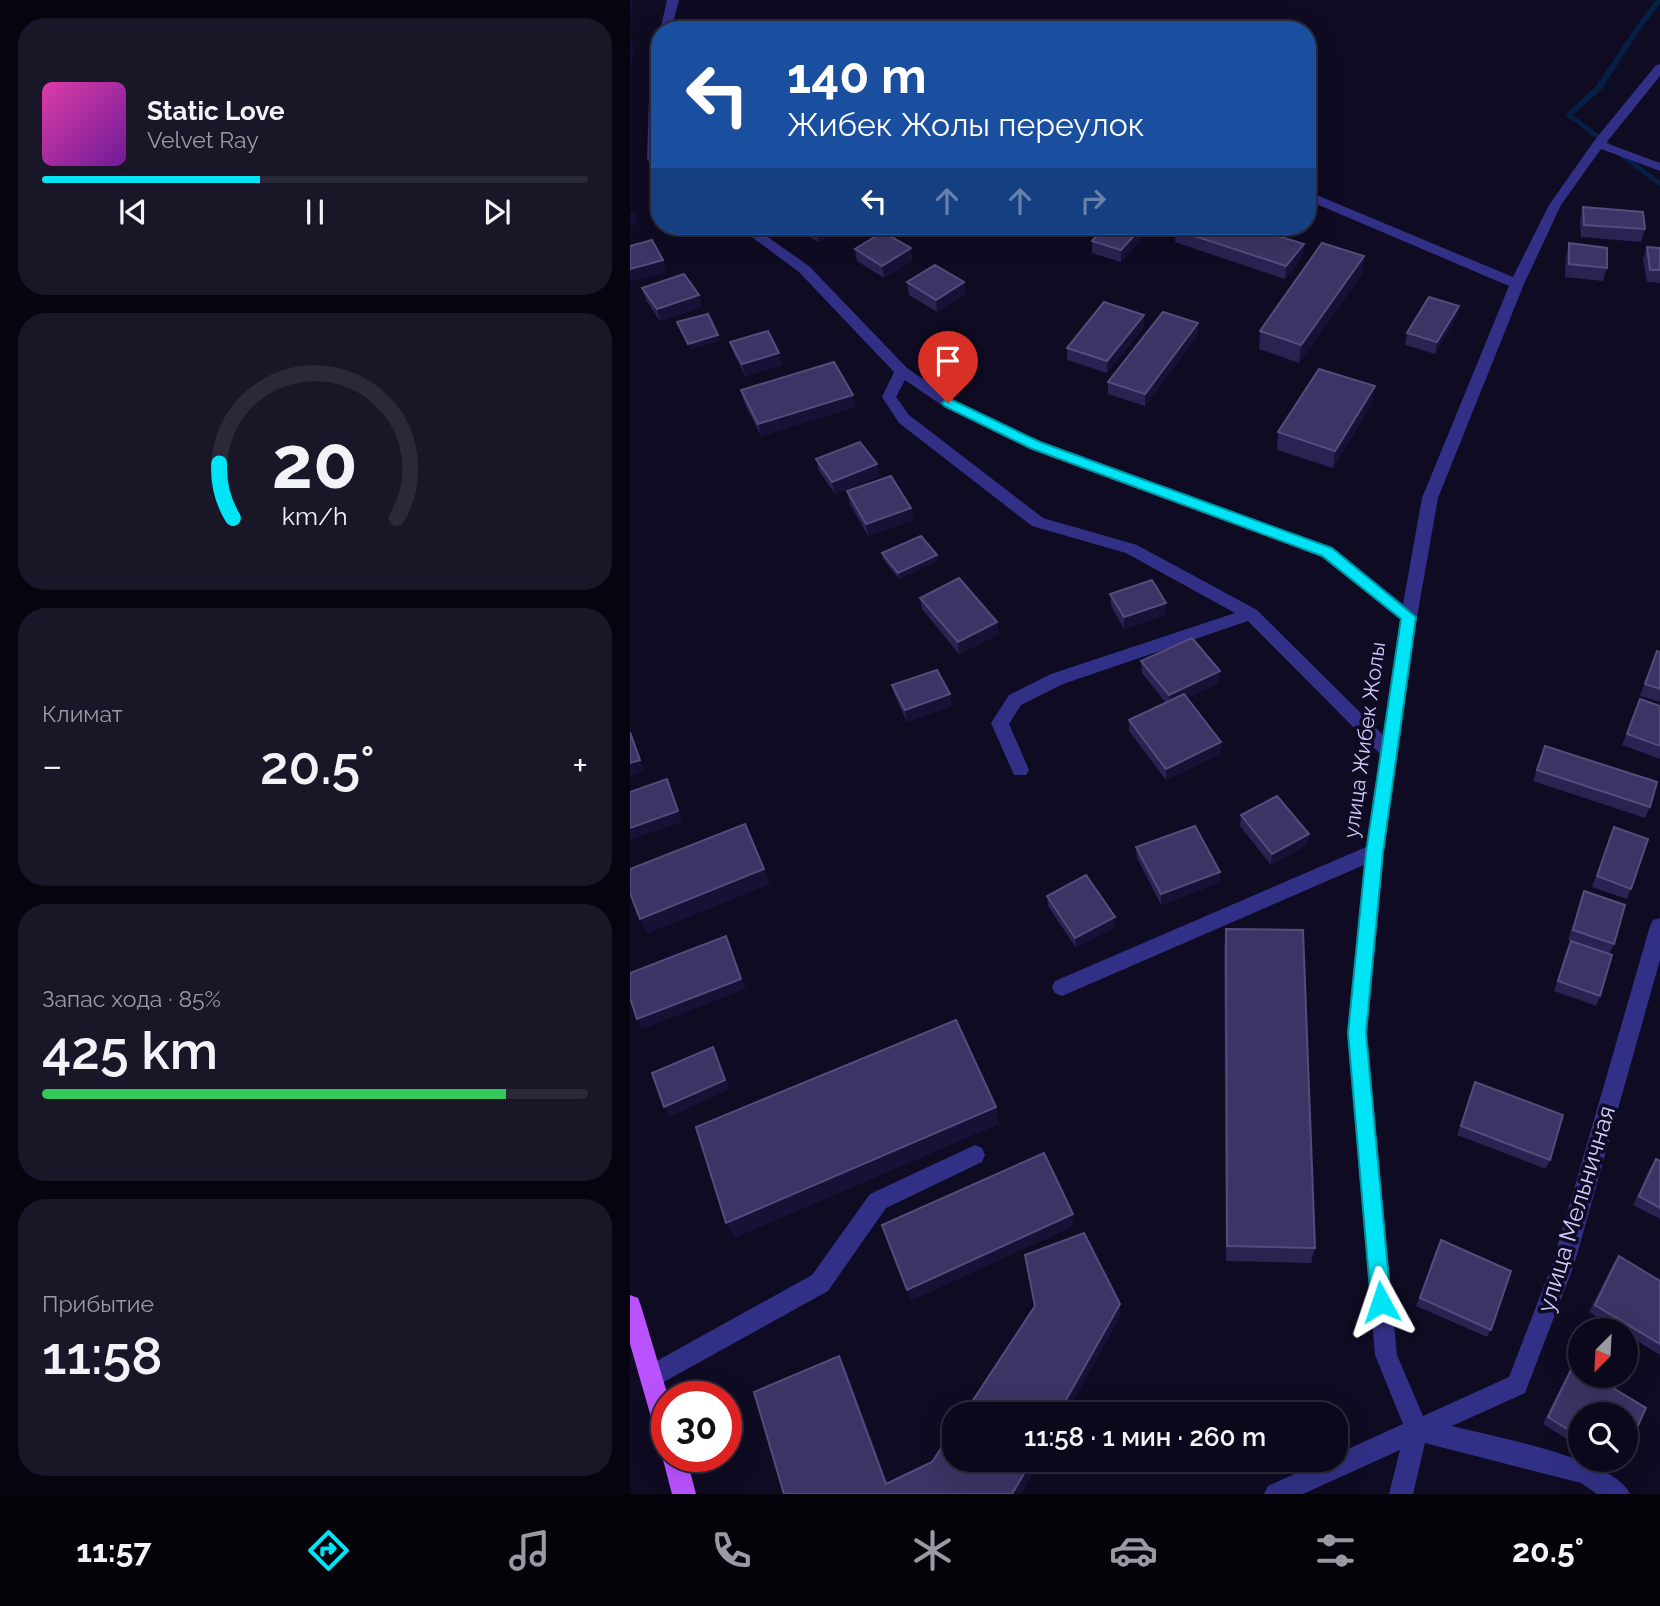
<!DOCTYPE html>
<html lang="ru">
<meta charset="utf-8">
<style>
body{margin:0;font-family:Raleway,sans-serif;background:#181627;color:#f1f3f6;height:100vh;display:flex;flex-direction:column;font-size:26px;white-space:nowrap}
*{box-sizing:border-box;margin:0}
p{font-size:23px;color:#999aa2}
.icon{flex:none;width:38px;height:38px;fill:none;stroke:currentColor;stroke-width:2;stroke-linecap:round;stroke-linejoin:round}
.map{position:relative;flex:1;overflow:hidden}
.sheet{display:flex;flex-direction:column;gap:18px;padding:18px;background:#06040e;width:630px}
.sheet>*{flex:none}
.guide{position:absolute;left:21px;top:21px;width:665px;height:214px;border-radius:28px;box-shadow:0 7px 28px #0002,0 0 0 2px #2a2939;background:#1a4fa0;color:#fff;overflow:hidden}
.needle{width:46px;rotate:204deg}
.tools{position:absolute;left:938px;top:1318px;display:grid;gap:14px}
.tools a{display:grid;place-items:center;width:70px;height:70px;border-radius:50%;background:#0a081a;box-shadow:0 7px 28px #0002,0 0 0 2px #2a2939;font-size:35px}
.speed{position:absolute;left:21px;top:1381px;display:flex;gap:14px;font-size:35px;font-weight:700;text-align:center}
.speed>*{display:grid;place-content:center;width:91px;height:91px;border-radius:50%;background:#0a081a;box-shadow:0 7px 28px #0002,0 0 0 2px #2a2939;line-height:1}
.speed .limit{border:10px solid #d22;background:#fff;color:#111}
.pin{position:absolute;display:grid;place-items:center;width:60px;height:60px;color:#fff;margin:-72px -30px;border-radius:50% 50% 50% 0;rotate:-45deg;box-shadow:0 0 7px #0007}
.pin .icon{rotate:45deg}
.me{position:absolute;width:77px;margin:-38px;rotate:355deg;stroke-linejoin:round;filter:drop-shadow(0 0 5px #0008)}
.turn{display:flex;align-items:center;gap:24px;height:147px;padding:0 21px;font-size:32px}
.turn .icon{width:91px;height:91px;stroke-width:2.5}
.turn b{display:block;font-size:49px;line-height:60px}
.lanes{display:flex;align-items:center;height:66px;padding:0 21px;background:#0003;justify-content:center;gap:35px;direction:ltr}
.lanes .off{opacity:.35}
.big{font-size:52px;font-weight:600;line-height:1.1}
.sheet .widget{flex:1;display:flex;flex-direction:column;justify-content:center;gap:10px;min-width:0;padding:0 24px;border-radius:28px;background:#181627}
.sheet .dial{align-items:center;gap:0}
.dial svg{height:182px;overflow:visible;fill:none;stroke:#2a2939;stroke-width:7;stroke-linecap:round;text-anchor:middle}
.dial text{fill:#f1f3f6;stroke:none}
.song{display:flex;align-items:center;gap:21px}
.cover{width:84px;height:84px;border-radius:10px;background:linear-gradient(135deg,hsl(320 70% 55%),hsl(280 70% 35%))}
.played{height:7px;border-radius:4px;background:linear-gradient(90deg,#00e4f6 40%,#2a2939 40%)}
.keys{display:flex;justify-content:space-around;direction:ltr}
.heat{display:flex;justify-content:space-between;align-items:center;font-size:38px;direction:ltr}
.charge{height:10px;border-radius:5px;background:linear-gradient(90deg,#34c759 85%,#2a2939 0)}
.trip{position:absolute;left:312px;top:1402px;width:406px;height:70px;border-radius:28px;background:#0a081a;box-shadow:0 7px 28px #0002,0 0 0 2px #2a2939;font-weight:600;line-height:70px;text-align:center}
.tabs{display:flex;height:112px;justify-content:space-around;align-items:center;background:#04030a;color:#999aa2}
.tabs .icon{width:49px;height:49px}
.tabs .current{color:#00e4f6}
.tabs b{font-size:32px;color:#f1f3f6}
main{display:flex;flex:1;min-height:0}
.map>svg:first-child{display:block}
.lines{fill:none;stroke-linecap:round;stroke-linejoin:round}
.stream{fill:#061f45;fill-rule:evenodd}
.lane{fill:#313086;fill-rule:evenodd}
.street{fill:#313086;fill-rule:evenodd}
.primary{fill:#ba52ff;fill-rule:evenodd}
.wall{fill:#2a2251}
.shaded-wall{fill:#171136}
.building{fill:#3b3464;stroke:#534c7c;stroke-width:2}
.route{fill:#00e4f6;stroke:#0094a0;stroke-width:2}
.labels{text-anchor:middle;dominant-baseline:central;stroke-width:7;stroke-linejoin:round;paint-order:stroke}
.street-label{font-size:21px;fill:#d0cbff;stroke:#0e0b22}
.near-street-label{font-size:24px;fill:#d0cbff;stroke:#0e0b22}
</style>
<main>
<section class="sheet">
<div class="widget">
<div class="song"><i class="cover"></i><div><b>Static Love</b><p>Velvet Ray</p></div></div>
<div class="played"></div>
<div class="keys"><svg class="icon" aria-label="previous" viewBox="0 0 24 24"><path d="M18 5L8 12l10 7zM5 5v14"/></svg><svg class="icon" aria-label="pause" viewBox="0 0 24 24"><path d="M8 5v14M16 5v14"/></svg><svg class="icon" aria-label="next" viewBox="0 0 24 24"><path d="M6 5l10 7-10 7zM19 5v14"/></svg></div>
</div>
<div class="widget dial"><svg viewBox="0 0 100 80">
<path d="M14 69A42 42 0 1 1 86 69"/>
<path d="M14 69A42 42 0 0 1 8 45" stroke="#00e4f6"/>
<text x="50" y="56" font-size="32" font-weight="700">20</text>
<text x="50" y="72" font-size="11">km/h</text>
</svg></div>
<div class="widget"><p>Климат</p>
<div class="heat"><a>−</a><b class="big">20.5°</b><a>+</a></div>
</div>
<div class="widget"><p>Запас хода · 85%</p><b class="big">425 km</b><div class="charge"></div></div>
<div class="widget"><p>Прибытие</p><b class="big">11:58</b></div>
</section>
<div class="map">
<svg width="1030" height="1494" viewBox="0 0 1030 1494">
<rect width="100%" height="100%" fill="#0e0b22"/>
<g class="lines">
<path class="stream" d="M1026 0H1030V4L1010 30 972 89 943 115 1030 181V187L935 115 966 86 1005 28Z"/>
<path class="lane" d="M345 1145 352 1148 355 1155 352 1162 256 1208 198 1291 30 1384 22 1387 14 1384 11 1376 14 1368 182 1275 240 1194Z"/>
<path class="street" d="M37 0H49L41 30 30 31Z
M245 20 263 30H248L239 23Z
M30 63 29 158 30 168 17 160 19 98 24 66Z
M1030 64V76L976 143 1030 163V171L971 149 931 205 894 284 808 498 787 617 754 852 737 1033 767 1355 793 1416 879 1377 922 1265 1020 926 1023 920 1030 918V960L944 1265 898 1385 895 1393 822 1426C860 1436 985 1458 1000 1494H967L951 1483 795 1443 783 1494H759L770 1450 673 1494H634L638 1486 696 1460H705V1455L773 1424 745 1355 717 1033 734 865 439 993 432 996 425 993 422 987 425 981 736 847 750 754 618 621 433 684 391 705 379 724 399 770 396 775H384L361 723 379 695 421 674 605 613 496 553 402 526 269 423 252 397 264 372 169 272 107 226H122L179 266 277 368 323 400 410 441 703 548 773 604 792 498 879 286 677 200V191L883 277 919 205 964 141 1026 65ZM275 380 313 406 400 449 691 556 770 619 753 735 627 610 507 545 413 518 279 415 266 397Z"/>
<path class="primary" d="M0 1295 8 1298 11 1306 38 1396 37 1443 29 1439 25 1431 0 1344Z
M37 1447V1456H56L66 1494H42L32 1456Z"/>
</g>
<path class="wall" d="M953 207 1015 229 1011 242 951 237 950 220Z
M162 226H215L188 242Z
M523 226 491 262 462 253V241Z
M546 230 673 257 655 279 545 242Z
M939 243 977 268 973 281 935 277 936 256Z
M1017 247 1030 248V283L1017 282 1013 259Z
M281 248 282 261 254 278 227 261 225 249Z
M734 256 732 274 669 363 629 349 630 331Z
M277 282H334L335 294 307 312 279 295Z
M12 288 69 295 72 307 30 321 16 300Z
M514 315V327L477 373 437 360V348Z
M826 318 805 354 775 345 777 333Z
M568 335 515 406 478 394V382Z
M100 342 152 365 115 376 104 354Z
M111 390 225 407 131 436 114 402Z
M742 403 703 468 647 450 648 432Z
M186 459 249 476 205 494 189 471Z
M217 491 281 508 283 520 238 536 220 504Z
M252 553 307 555 308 561 269 579 253 559Z
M480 594 536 615 494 629 481 606Z
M290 598 369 634 329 654 292 609Z
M1027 651 1030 652V702L1010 696Z
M511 661 589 683 557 698 591 742 590 754 536 780 499 731V720L536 703 512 673Z
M262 685 322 706 277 722 265 696Z
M1010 699 1030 706V759L992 745Z
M915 746 1020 807 1015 818 903 781Z
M611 815 677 845 641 865 610 826Z
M984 827 1001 889 997 899 962 887Z
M506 847 590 872V882L531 905 507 858Z
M954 891 984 944 979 954 970 996 966 1006 924 991 936 951 941 941 938 940 950 901Z
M417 896 485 927 446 948 418 906Z
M596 929 685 1248 681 1263 596 1261 594 948Z
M845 1082 920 1160 916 1169 827 1135Z
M1026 1159 1030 1161V1219L1003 1205 1020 1168Z
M807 1248 861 1330 857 1337 786 1306Z
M989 1256 1030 1281V1355L996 1334V1330H989L959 1312 983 1264Z
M944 1364 950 1414V1447L913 1424 939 1371Z
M970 1460H993L991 1463 985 1469Z"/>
<path class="shaded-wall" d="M0 0H2L3 6 1 24Z
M1 38 4 50 0 74V42Z
M4 212 8 224 0 227V213Z
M192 226H215L188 242 185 230Z
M513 226H523L491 262V250Z
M674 244 673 257 655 279 656 266Z
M281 248 282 261 254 278 252 266Z
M734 256 732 274 669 363 671 345Z
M33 260 36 272 0 282V269Z
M334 282 335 294 307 312 306 300Z
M69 295 72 307 30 321 27 309Z
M829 306 826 318 805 354 807 342Z
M514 315V327L477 373V361Z
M568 323V335L515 406V394Z
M88 335 90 341 60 350 58 344Z
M149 353 152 365 115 376 112 364Z
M745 386 742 403 703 468 705 451Z
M223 395 225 407 131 436 128 424Z
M247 464 249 476 205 494 202 482Z
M281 508 283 520 238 536 236 524Z
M307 555 308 561 269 579 268 573Z
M536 603V615L494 629V617Z
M367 622 369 634 329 654 328 642Z
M590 671 589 683 539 707V695Z
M320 694 322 706 277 722 275 710Z
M0 730 14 771 0 776Z
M591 742 590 754 536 780V769Z
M37 779 53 822 0 840V828Z
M679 834 677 845 641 865 642 854Z
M134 869 140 884 17 934 10 919Z
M590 872V882L531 905V894Z
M485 917V927L446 948 445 938Z
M96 936 116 989 12 1029 7 1019Z
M83 1047 100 1089 40 1117 34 1107Z
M366 1107 369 1124 105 1238 96 1223Z
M443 1214 444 1226 281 1301 277 1290Z
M490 1304V1318L436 1414H428Z
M209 1356 216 1369 262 1494 256 1484Z
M402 1460H411L391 1494H382Z"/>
<path class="building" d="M953 207 1013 212 1015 229 954 225Z
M179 226H192L185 230Z
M475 226H513L491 250 462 241Z
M549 226H616L674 244 656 266 546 230Z
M253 232 281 248 252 266 225 249Z
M22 240 33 260 0 269V246Z
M692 243 734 256 671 345 630 331Z
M939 243 977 248V268L939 264Z
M1017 247 1030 248V270H1020Z
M305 265 334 282 306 300 277 282Z
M54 274 69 295 27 309 12 288Z
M799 297 829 306 807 342 777 333Z
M474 302 514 315 477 361 437 348Z
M533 312 568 323 515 394 478 382Z
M78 314 88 335 58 344 47 322Z
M138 331 149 353 112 364 100 342Z
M204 362 223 395 128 424 111 390Z
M689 369 745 386 705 451 648 432Z
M230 442 247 464 202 482 186 459Z
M261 476 281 508 236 524 217 491Z
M291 536 307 555 268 573 252 553Z
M329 578 367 622 328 642 290 598Z
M522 580 536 603 494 617 480 594Z
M562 638 590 671 539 695 511 661Z
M1027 651 1030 652V689L1015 684Z
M307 670 320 694 275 710 262 685Z
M554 694 591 742 536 769 499 720Z
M1010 699 1030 706V746L997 734Z
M0 732 10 760 0 763Z
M915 746 1027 782 1020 807 907 770Z
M37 779 48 811 0 828V792Z
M647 796 679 834 642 854 611 815Z
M115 824 134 869 10 919 0 893V869Z
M565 826 590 872 531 894 506 847Z
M984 827 1018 839 1001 889 967 876Z
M456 875 485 917 445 938 417 896Z
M954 891 995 905 984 944 943 930Z
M596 929 673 930 685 1248 597 1246Z
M96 936 111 979 7 1019 0 998V973Z
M941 941 982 955 970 996 928 981Z
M326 1020 366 1107 96 1223 66 1127Z
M83 1047 95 1080 34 1107 22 1073Z
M845 1082 933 1115 920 1160 831 1126Z
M414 1153 443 1214 277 1290 252 1225Z
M1026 1159 1030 1161V1208L1009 1196Z
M454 1233 490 1304 428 1414H334L405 1306 395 1255Z
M811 1240 881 1271 861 1330 790 1298Z
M989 1256 1030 1281V1344L965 1305Z
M209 1356 256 1484 302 1462 324 1429V1460H402L382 1494H154L124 1392Z
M944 1364 950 1368V1376H963L1016 1408 996 1452V1414H950V1437L918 1417Z"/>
<path class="route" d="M318 398 410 442 702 548 786 617 753 852 736 1033 761 1302 758 1309 751 1312 744 1309 741 1302 718 1033 736 852 771 619 692 556 400 448 314 406 312 403Z"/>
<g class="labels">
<g class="street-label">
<text transform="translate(734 740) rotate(-82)">улица Жибек Жолы</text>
</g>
<g class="near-street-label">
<text transform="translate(946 1209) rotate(-73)">улица Мельничная</text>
</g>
</g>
</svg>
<div class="tools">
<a><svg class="needle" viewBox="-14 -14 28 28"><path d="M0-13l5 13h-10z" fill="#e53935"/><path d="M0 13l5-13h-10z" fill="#999aa2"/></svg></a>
<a><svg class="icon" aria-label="search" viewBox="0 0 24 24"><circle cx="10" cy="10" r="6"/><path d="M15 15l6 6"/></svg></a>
</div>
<div class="speed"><div class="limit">30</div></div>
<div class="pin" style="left:318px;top:403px;background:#d93025"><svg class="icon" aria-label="arrive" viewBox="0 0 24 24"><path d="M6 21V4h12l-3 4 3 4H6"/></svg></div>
<svg class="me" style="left:751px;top:1302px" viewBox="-20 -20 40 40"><path d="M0-17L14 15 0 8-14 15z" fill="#00e4f6" stroke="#fff" stroke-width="4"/></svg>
<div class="trip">11:58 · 1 мин · 260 m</div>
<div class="guide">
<div class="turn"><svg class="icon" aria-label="left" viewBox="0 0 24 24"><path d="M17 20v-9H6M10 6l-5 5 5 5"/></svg><div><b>140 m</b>Жибек Жолы переулок</div></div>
<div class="lanes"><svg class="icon" aria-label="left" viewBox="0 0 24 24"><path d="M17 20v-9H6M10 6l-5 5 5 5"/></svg><svg class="icon off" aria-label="ahead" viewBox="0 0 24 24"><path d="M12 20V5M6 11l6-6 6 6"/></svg><svg class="icon off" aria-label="ahead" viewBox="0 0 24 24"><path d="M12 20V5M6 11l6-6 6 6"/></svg><svg class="icon off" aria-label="right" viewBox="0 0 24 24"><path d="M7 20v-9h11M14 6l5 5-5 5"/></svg></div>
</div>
</div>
</main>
<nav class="tabs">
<b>11:57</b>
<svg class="icon current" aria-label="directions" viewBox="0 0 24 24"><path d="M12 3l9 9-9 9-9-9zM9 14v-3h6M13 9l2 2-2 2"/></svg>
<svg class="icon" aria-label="music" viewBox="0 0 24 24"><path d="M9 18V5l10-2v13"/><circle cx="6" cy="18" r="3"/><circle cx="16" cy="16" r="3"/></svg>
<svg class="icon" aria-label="phone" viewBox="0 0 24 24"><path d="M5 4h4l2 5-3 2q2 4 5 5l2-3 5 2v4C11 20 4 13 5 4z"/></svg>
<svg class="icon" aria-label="climate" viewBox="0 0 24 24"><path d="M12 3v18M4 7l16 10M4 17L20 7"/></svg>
<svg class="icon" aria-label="car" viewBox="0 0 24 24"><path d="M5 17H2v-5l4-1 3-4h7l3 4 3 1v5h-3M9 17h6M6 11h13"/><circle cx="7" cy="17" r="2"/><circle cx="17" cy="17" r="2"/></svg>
<svg class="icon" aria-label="filters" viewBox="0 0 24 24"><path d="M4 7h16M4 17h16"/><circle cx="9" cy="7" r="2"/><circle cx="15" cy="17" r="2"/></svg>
<b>20.5°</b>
</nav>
